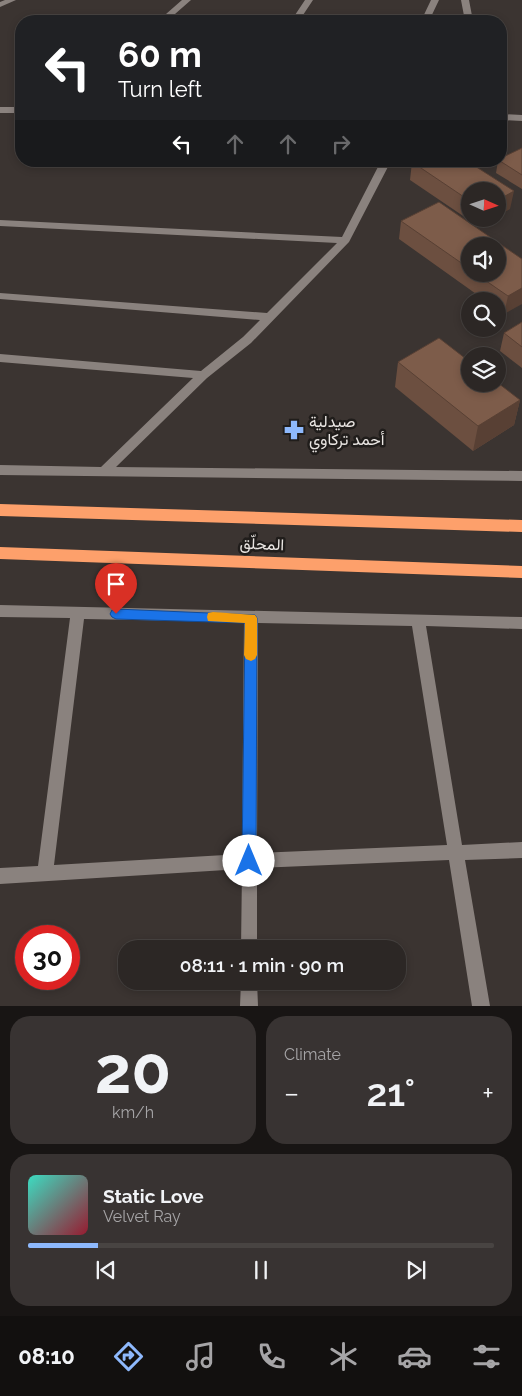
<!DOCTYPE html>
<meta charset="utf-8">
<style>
body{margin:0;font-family:Raleway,Vazirmatn,sans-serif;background:#383332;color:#f1f3f6;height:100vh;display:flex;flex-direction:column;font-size:19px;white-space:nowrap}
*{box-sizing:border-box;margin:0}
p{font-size:16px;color:#a6a5a7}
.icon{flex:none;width:28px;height:28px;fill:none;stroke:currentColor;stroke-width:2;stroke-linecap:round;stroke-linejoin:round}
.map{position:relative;height:1006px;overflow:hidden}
.panel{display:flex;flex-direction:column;gap:10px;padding:10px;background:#181514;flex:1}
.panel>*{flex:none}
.hud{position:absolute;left:15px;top:15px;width:492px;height:152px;border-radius:20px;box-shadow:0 2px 8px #0003,0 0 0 1px #484442;background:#202124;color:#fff;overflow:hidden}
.needle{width:32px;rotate:93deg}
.tools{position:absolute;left:461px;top:182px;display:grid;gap:10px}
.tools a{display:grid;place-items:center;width:45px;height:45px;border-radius:50%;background:#2c2725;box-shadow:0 2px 8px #0003,0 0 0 1px #484442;font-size:25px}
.speed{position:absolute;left:15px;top:925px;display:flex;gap:10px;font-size:25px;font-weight:700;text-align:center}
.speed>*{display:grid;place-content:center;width:65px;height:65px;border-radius:50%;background:#2c2725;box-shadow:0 2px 8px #0003,0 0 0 1px #484442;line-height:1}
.speed .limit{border:8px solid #d22;background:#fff;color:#111}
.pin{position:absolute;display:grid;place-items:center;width:42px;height:42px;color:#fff;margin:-51px -21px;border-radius:50% 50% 50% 0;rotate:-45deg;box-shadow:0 0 5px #0007}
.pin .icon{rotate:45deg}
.me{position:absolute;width:55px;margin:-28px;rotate:0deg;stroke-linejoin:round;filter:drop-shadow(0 0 4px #0008)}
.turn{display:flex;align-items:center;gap:18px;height:105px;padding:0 20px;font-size:22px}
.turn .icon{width:65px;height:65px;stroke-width:2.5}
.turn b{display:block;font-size:35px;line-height:42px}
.lanes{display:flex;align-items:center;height:48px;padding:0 20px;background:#0003;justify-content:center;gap:25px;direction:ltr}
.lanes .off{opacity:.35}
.big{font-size:38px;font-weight:600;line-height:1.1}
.panel .widget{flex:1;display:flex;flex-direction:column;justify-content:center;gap:8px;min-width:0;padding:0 18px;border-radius:20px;background:#383332}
.panel .dial{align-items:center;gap:0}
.dial b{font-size:65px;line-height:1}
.song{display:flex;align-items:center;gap:15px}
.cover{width:60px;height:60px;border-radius:8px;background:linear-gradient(135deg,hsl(170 70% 55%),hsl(350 70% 35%))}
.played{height:5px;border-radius:2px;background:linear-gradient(90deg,#8eb9fd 15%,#484442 15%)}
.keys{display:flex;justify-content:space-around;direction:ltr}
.heat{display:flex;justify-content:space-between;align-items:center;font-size:28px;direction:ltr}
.panel .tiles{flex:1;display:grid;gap:10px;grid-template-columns:1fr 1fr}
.widget:last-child{grid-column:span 2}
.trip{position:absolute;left:118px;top:940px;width:288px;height:50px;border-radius:20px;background:#2c2725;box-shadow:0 2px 8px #0003,0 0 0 1px #484442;font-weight:600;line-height:50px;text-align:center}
.dock{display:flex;height:80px;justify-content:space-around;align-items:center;background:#12100f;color:#a6a5a7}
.dock .icon{width:35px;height:35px}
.dock .current{color:#8eb9fd}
.dock b{font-size:22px;color:#f1f3f6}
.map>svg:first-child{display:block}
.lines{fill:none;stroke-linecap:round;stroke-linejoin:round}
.minor{fill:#8a827e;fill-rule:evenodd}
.highway{fill:#fda06b;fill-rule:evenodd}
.wall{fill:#6c4f40;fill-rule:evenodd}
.shaded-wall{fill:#584034}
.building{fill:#7d5c4a;stroke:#584034}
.route{fill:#1a73e8;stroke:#114b97}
.slow{fill:#f59e0b}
.labels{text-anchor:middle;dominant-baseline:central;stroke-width:5;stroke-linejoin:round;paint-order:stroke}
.poi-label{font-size:16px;fill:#e9e5e2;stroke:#201d1b;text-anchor:start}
.street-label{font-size:16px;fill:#e9e5e2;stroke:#201d1b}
</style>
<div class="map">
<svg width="522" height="1006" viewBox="0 0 522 1006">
<rect width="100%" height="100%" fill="#3b3431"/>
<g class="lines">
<path class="minor" d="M5 0H16L0 7V2Z
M182 0H191L167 21H158Z
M305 0H313L299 21H291Z
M431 0H439L429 21H421Z
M461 0H469L473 21H465Z
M0 107H21V113H0Z
M501 114 522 115V121L501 120Z
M381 161H391L349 242 251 343 207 378 116 467 522 471V481L0 475V465L101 467 193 378 0 362V354L201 371 243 337 260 320 0 299V293L267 313 337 243 0 226V220L342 237Z
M0 605 522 617V629L426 626 462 845 522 842V858L465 860 490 1006H472L449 860 257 868V949H241L242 869 0 884V868L38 866 70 618 0 617ZM84 619 244 622 242 854 54 865ZM258 623 412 626 447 845 257 853Z
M241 981H257L258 1006H240Z"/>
<path class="highway" d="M0 504 522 520V532L0 516Z
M0 547 522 566V578L0 559Z"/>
</g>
<path class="wall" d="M522 148V189L496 173 498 161H501Z
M412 162 510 209 470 191V219H492L478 226 410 180Z
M401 221 522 259 504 314 498 309V301H486L399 239ZM470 246 498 274H470Z
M522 322V368L500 351 504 333Z
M398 362 520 400 514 425 473 451 395 387Z"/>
<path class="shaded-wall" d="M514 191 510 209 498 216V200Z
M479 219H492L478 226Z
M522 288V304L504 314 508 296Z
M520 400 514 425 473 451 478 426Z"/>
<path class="building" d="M522 148V175L500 161H501V158Z
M415 161H467L514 191 498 200V191H470V201L412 162Z
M439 202 522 259V288L508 296 476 274H498V246H470V269L401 221Z
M522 322V347L504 333Z
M439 338 470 362V384H498V383L520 400 478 426 398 362Z"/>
<path class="route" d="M116 609 255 615 257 618 256 861 254 866 249 868 244 866 242 861 245 623 116 619 112 617 110 614 112 610Z"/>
<path class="slow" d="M213 612 255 615 257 618V655L255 659 251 661 246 659 244 655 245 623 208 621 207 617 208 613Z"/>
<defs>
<symbol id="pharmacy-bare" viewBox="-9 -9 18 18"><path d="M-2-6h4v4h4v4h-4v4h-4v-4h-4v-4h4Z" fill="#8eb9fd" stroke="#201d1b" stroke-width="2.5" paint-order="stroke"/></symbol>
</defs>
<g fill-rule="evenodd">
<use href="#pharmacy-bare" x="280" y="416" width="28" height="28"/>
</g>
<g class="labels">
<g class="poi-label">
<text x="309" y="421">صيدلية<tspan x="309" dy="18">أحمد تركاوي</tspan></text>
</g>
<g class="street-label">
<text transform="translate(262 544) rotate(2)">المحلّق</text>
</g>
</g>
</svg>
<div class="tools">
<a><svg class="needle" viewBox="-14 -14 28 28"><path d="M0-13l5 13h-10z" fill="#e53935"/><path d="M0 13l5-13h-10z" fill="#a6a5a7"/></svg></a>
<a><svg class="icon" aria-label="sound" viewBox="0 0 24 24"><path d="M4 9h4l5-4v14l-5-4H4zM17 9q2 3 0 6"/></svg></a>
<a><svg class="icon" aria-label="search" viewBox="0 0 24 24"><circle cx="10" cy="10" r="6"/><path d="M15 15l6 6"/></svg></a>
<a><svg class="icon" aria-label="layers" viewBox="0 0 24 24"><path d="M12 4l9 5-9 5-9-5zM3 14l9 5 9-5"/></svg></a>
</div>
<div class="speed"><div class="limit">30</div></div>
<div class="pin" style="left:116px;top:614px;background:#d93025"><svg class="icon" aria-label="arrive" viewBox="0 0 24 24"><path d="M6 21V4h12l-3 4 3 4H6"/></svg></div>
<svg class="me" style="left:249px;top:861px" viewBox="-20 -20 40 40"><circle r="19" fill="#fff"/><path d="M0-13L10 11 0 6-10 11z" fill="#1a73e8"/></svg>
<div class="trip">08:11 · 1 min · 90 m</div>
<div class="hud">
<div class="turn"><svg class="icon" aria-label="left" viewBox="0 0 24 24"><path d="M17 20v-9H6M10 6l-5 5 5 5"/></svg><div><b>60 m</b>Turn left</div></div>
<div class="lanes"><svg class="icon" aria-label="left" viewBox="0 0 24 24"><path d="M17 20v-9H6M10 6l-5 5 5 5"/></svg><svg class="icon off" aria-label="ahead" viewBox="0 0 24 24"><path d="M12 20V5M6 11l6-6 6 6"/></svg><svg class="icon off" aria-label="ahead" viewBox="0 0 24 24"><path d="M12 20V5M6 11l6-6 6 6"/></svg><svg class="icon off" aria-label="right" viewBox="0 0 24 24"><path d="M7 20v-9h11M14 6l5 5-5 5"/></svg></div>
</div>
</div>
<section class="panel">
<div class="tiles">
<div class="widget dial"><b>20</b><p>km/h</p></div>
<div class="widget"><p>Climate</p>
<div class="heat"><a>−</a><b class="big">21°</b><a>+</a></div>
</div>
<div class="widget">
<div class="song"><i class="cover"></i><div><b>Static Love</b><p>Velvet Ray</p></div></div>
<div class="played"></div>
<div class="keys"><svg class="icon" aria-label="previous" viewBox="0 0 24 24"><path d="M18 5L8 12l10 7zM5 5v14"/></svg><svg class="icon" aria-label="pause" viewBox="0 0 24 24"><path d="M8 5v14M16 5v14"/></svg><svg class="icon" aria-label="next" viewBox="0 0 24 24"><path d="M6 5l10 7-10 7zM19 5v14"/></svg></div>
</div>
</div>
</section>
<nav class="dock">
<b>08:10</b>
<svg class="icon current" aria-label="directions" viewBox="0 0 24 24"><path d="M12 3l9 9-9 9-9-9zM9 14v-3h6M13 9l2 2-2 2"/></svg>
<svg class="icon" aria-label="music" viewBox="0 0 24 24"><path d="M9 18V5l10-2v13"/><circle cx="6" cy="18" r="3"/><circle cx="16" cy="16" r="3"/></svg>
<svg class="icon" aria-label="phone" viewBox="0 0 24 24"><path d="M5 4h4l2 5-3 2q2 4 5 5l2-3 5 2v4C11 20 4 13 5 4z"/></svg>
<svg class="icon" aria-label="climate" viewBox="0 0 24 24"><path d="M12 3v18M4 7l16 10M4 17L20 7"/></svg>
<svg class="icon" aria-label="car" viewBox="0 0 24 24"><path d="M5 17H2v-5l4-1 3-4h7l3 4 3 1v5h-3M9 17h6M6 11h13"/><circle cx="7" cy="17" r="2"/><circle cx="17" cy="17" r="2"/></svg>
<svg class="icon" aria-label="filters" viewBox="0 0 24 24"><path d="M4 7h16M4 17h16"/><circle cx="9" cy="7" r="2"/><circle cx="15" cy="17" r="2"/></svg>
</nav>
